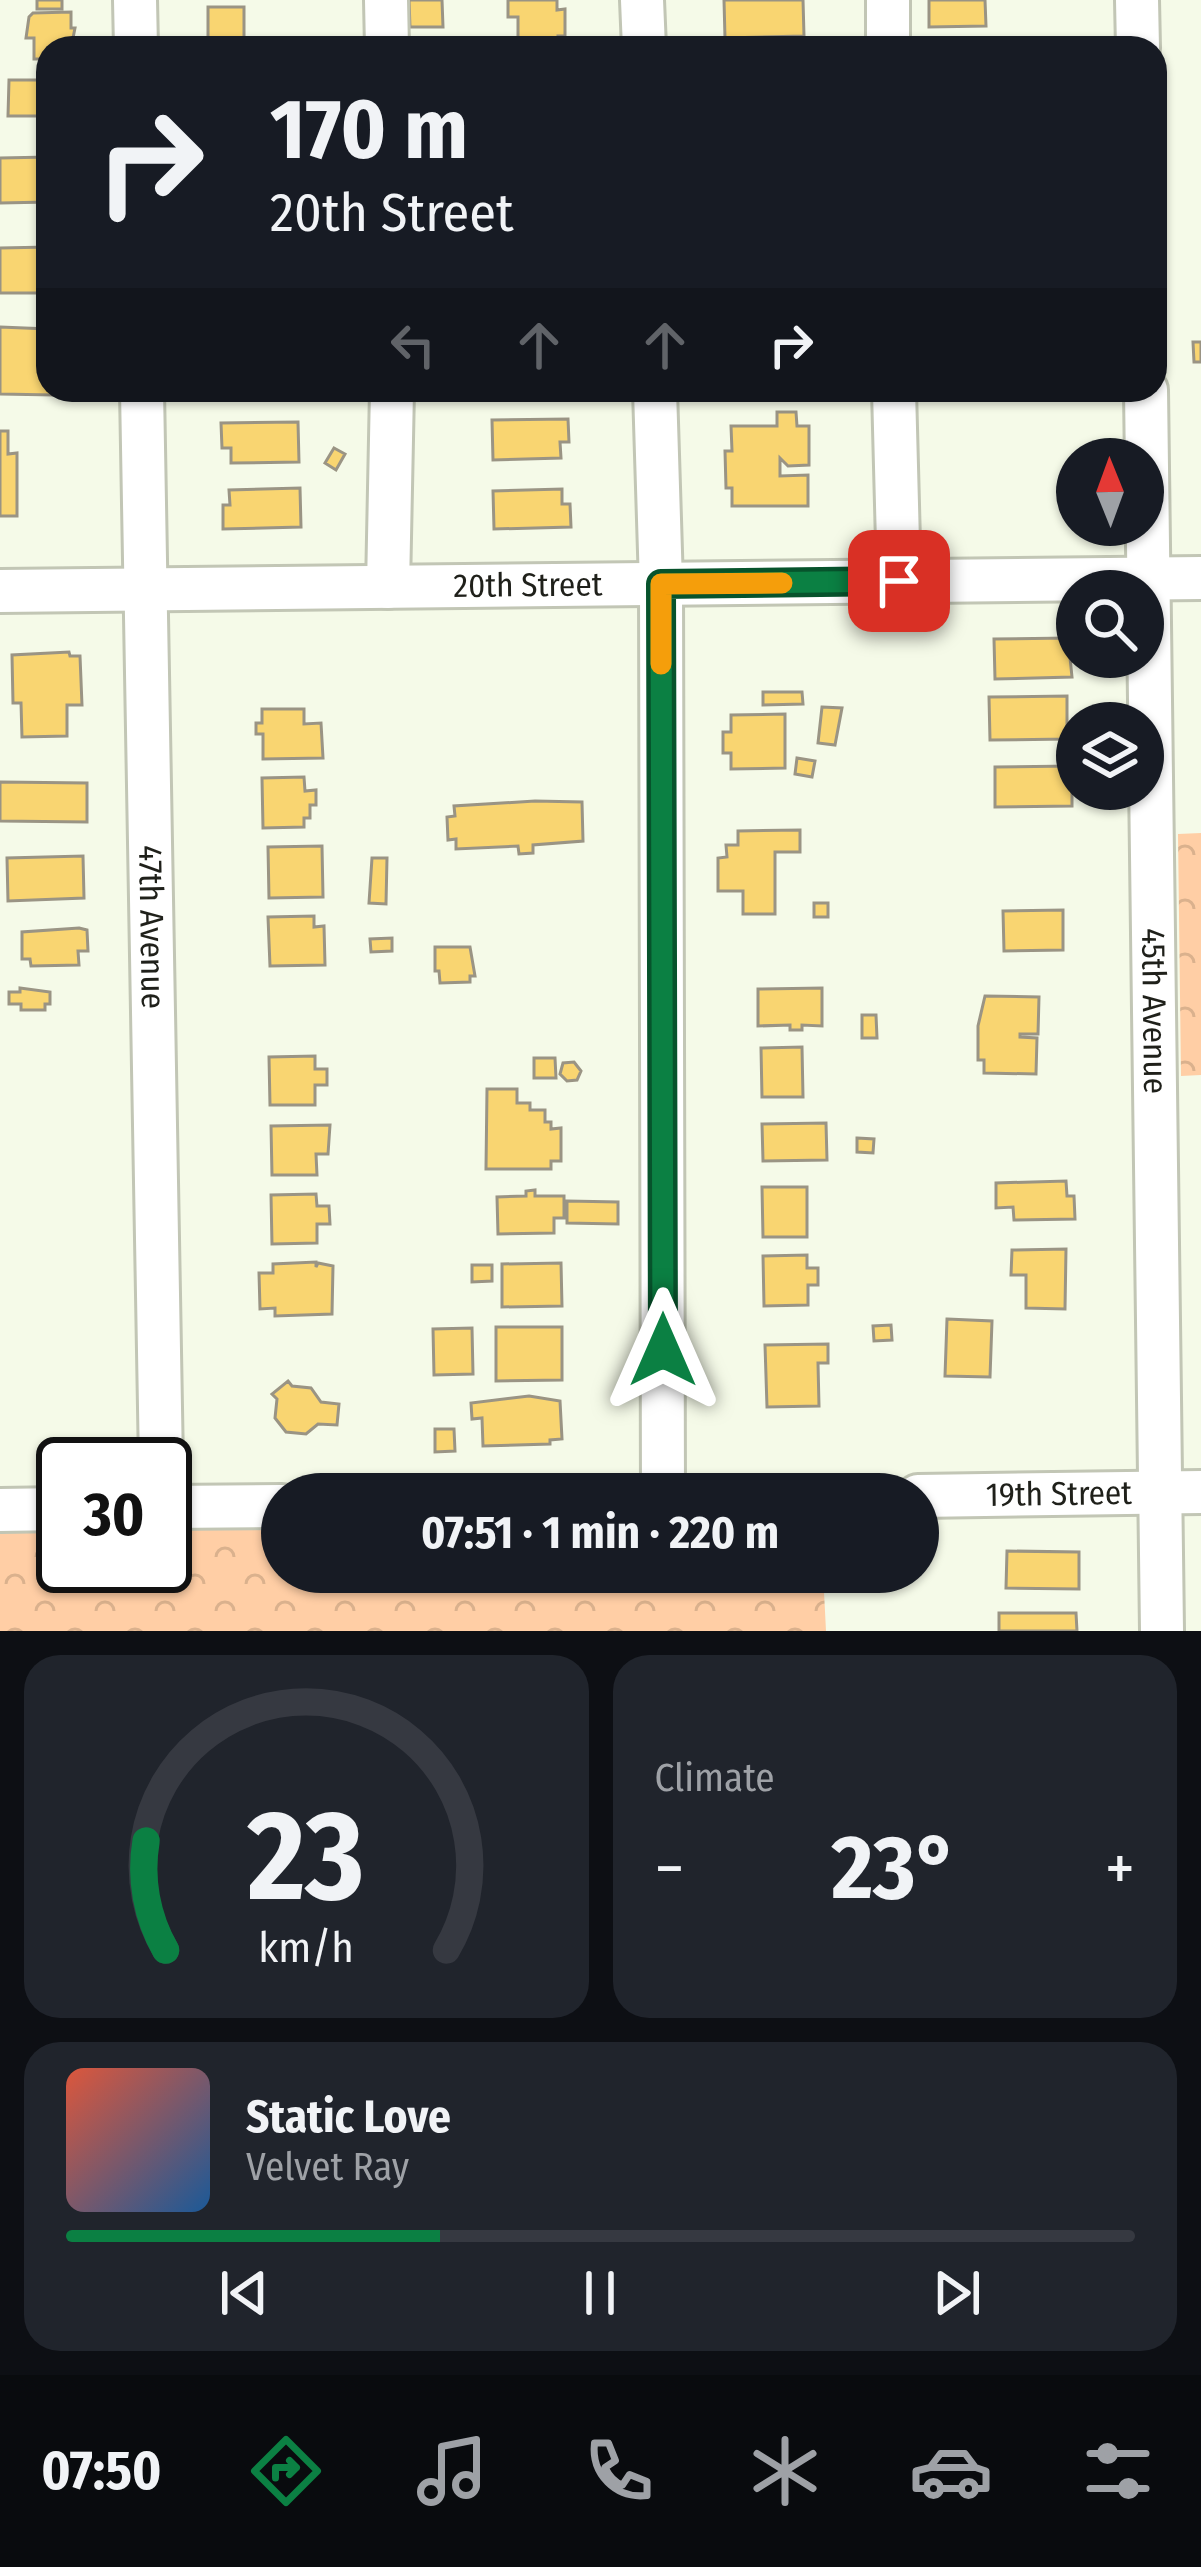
<!DOCTYPE html>
<meta charset="utf-8">
<style>
body{margin:0;font-family:"Fira Sans Condensed",sans-serif;background:#20242c;color:#f1f3f6;height:100vh;display:flex;flex-direction:column;font-size:45px;white-space:nowrap}
*{box-sizing:border-box;margin:0}
p{font-size:39px;color:#9ea1a6}
.icon{flex:none;width:66px;height:66px;fill:none;stroke:currentColor;stroke-width:2;stroke-linecap:round;stroke-linejoin:round}
.map{position:relative;height:1631px;overflow:hidden}
.details{display:flex;flex-direction:column;gap:24px;padding:24px;background:#0d0f14;flex:1}
.details>*{flex:none}
.guide{position:absolute;left:36px;top:36px;width:1131px;height:366px;border-radius:36px;box-shadow:0 3px 9px #0004;background:#171b24;color:#f1f3f6;overflow:hidden}
.needle{width:78px;rotate:359deg}
.buttons{position:absolute;left:1056px;top:438px;display:grid;gap:24px}
.buttons a{display:grid;place-items:center;width:108px;height:108px;border-radius:50%;background:#171b24;box-shadow:0 3px 9px #0004;font-size:60px}
.speed{position:absolute;left:36px;top:1437px;display:flex;gap:24px;font-size:60px;font-weight:700;text-align:center}
.speed>*{display:grid;place-content:center;width:156px;height:156px;border-radius:50%;background:#171b24;box-shadow:0 3px 9px #0004;line-height:1}
.speed .limit{border:6px solid #111;border-radius:18px;background:#fff;color:#111}
.pin{position:absolute;display:grid;place-items:center;width:102px;height:102px;color:#fff;margin:-51px;border-radius:24px;box-shadow:0 6px 18px #0006}
.me{position:absolute;width:132px;margin:-66px;rotate:0deg;stroke-linejoin:round;filter:drop-shadow(0 0 9px #0008)}
.turn{display:flex;align-items:center;gap:42px;height:252px;padding:0 36px;font-size:54px}
.turn .icon{width:156px;height:156px;stroke-width:2.5}
.turn b{display:block;font-size:84px;line-height:102px}
.lanes{display:flex;align-items:center;height:114px;padding:0 36px;background:#0003;justify-content:center;gap:60px;direction:ltr}
.lanes .off{opacity:.35}
.big{font-size:90px;font-weight:700;line-height:1.1}
.details .tile{flex:1;display:flex;flex-direction:column;justify-content:center;gap:18px;min-width:0;padding:0 42px;border-radius:36px;background:#20242c}
.details .dial{align-items:center;gap:0}
.dial svg{height:312px;overflow:visible;fill:none;stroke:#363941;stroke-width:7;stroke-linecap:round;text-anchor:middle}
.dial text{fill:#f1f3f6;stroke:none}
.song{display:flex;align-items:center;gap:36px}
.cover{width:144px;height:144px;border-radius:18px;background:linear-gradient(135deg,hsl(10 70% 55%),hsl(210 70% 35%))}
.played{height:12px;border-radius:6px;background:linear-gradient(90deg,#0b8043 35%,#363941 35%)}
.keys{display:flex;justify-content:space-around;direction:ltr}
.heat{display:flex;justify-content:space-between;align-items:center;font-size:66px;direction:ltr}
.details .tiles{flex:1;display:grid;gap:24px;grid-template-columns:1fr 1fr}
.tile:last-child{grid-column:span 2}
.trip{position:absolute;left:261px;top:1473px;width:678px;height:120px;border-radius:60px;background:#171b24;box-shadow:0 3px 9px #0004;font-weight:700;line-height:120px;text-align:center}
.menu{display:flex;height:192px;justify-content:space-around;align-items:center;background:#090b0e;color:#9ea1a6}
.menu .icon{width:84px;height:84px}
.menu .active{color:#0b8043}
.menu b{font-size:54px;color:#f1f3f6}
.map>svg:first-child{display:block}
.forest{fill:url(#forest-crowns)}
.building{fill:#f9d571;stroke:#9a9484;stroke-width:3}
.lines{fill:none;stroke-linecap:round;stroke-linejoin:round}
.minor-casing{stroke:#c2c6b5;stroke-width:48}
.minor{stroke:#fff;stroke-width:42}
.route-casing{stroke:#07532c;stroke-width:30}
.route{stroke:#0b8043;stroke-width:21}
.slow{stroke:#f59e0b;stroke-width:21}
.labels{text-anchor:middle;dominant-baseline:central;stroke-width:10;stroke-linejoin:round;paint-order:stroke}
.street-label{font-size:33px;fill:#1f201a;stroke:#fff}
</style>
<div class="map">
<svg width="1201" height="1631" viewBox="0 0 1201 1631">
<defs>
<pattern id="forest-crowns" width="20" height="18" patternUnits="userSpaceOnUse" patternTransform="scale(3)"><rect width="20" height="18" fill="#ffcea5"/><path d="M2 6a3 3 0 1 1 6 0M12 15a3 3 0 1 1 6 0" fill="none" stroke="#dab18d"/></pattern>
</defs>
<rect width="100%" height="100%" fill="#f5fae8"/>
<path class="forest" d="M1201 833V1075L1181 1076 1178 834Z
M282 1526V1572H823L826 1631H0V1530L63 1529V1566H165V1528Z"/>
<path class="building" d="M37 0H62V9H37Z
M409 0H442L443 27H410Z
M508 0H557V10L565 9V36H558V48H518V17H508Z
M724 0H803L804 36 725 38Z
M929 0H985L986 26 929 27Z
M208 7H244V48H208Z
M71 12V28H75L71 48H48V59H34V38H26L29 17 33 13Z
M9 80H48V116H8Z
M48 157V202L0 203V158Z
M48 247V293H0V248Z
M0 327 48 329V390H53V395L0 394Z
M1193 342H1201V362H1194Z
M229 390H298V392L230 393Z
M777 412H796L797 426H809V465L788 466 780 458V476L808 475V506H732V488H726L725 451H732L731 426H777Z
M568 419 569 442H560L561 458 493 460 492 420Z
M298 422 299 462 231 463V448H222L221 423Z
M0 431H8V454L17 453V516H0Z
M334 448 345 454 336 470 325 463Z
M300 488 301 527 223 529V505H230L229 490Z
M562 489V504H570L571 527 494 529 493 491Z
M1068 638 1072 677 995 679 994 639Z
M69 652 70 656H80L82 705H67V736L22 737 21 703H13L12 655Z
M763 692H802L803 704 763 705Z
M1067 696V739L990 740 989 697Z
M822 707 842 708 835 745 818 743Z
M262 709H304V724L321 723 323 758 263 759V734H256V723H262Z
M785 714V768L731 769V753H723V732H731V715Z
M797 758 815 761 812 777 795 774Z
M1072 766V806L995 807V767Z
M304 777 305 791 316 790V805H310V818H304V827L263 828 262 778Z
M0 782 87 783V822L0 821Z
M535 801 582 802 583 841 533 845V853L519 854 518 846 456 849V839L448 840 447 817 455 816 454 806Z
M800 830V852H775V914H743V891H718V858L727 857 726 845H738V831Z
M322 846 323 897 269 898 268 847Z
M83 856 84 898 8 901 7 858Z
M372 858H387L386 904 369 903Z
M814 903H828V917H814Z
M1063 910V950L1004 951 1003 911Z
M314 916V927L324 926 325 965 270 966 268 917Z
M79 928 87 930 88 951H78L79 965 31 966 30 959H22V932Z
M392 938V951L371 952 370 939Z
M435 947H470L475 976H470V982L440 983 439 971H435Z
M20 988 50 992V1004H45V1010H21V1004H9V992H20Z
M822 988V1026L802 1025V1030H790V1025L758 1026V989Z
M985 996 1039 997 1038 1034H1020V1037L1037 1038 1036 1074 984 1073V1060H978V1026Z
M862 1015H876L877 1038H862Z
M802 1047 803 1097H762L761 1048Z
M315 1056V1069H327V1085H315V1105H270L269 1057Z
M534 1058H555L556 1078H534Z
M574 1062 581 1071 577 1080 567 1081 560 1074 563 1063Z
M487 1089H517V1103H530V1110H545V1122H551V1129L561 1128V1161H551V1169H486Z
M826 1123 827 1160 763 1161 762 1124Z
M330 1125 328 1154H316L317 1175H272L271 1126Z
M857 1138 874 1139 873 1153 857 1152Z
M1066 1181 1067 1196H1074L1075 1219 1014 1220 1013 1207 996 1208V1183Z
M762 1187H807V1237H763Z
M535 1190V1196H564V1218H554V1233L498 1234 497 1197 526 1196V1191Z
M316 1194 317 1206H329L330 1224H317V1243L272 1244 271 1195Z
M567 1201 618 1202V1224L567 1223Z
M1066 1249 1065 1309 1026 1308V1275H1011L1012 1250Z
M807 1255V1268H818V1285H808V1305L764 1306 763 1256Z
M316 1262V1267L318 1263 333 1266 332 1314 275 1316V1308L260 1309 259 1273H273V1264Z
M561 1263 562 1306 502 1307V1264Z
M472 1265H492V1281L472 1282Z
M947 1319 992 1321 990 1377 945 1376Z
M891 1325 892 1340 874 1341 873 1326Z
M496 1327H562V1380L496 1381Z
M472 1328 473 1374 434 1375 433 1329Z
M828 1344V1363H818L819 1406 767 1407 765 1345Z
M288 1381 292 1386 311 1388 321 1402 339 1404 337 1425 318 1424 306 1434 286 1432 275 1418 277 1399 272 1394Z
M529 1396 560 1401 562 1439 550 1440V1444L483 1446 482 1418 472 1419 471 1403Z
M435 1429H454L455 1451 435 1452Z
M1007 1551 1079 1552V1589L1006 1588Z
M999 1613H1076L1077 1631H999Z"/>
<g class="lines">
<defs>
<g id="minor">
<path d="M135 0 136 48"/>
<path d="M386 0 387 48"/>
<path d="M642 0 644 48"/>
<path d="M888 0V48"/>
<path d="M1137 0 1138 48"/>
<path id="s1" d="M142 390 161 1464"/>
<path d="M655 390 661 584 663 1494"/>
<path d="M894 390 899 581"/>
<path id="s2" d="M1146 390 1162 1631"/>
<path d="M388 587 392 390"/>
<path id="s3" d="M0 591 1201 578"/>
<path id="s4" d="M918 1496 1201 1492"/>
<path d="M165 1507 282 1506"/>
<path d="M0 1510 63 1509"/>
</g>
</defs>
<use href="#minor" class="minor-casing"/>
<use href="#minor" class="minor"/>
</g>
<g class="lines">
<defs>
<path id="route" d="M663 1350 661 584 899 581"/>
</defs>
<use href="#route" class="route-casing"/>
<use href="#route" class="route"/>
<path class="slow" d="M661 664V584L782 583"/>
</g>
<g class="labels">
<g class="street-label">
<text stroke="none"><textPath href="#s3" startOffset="528">20th Street</textPath></text>
<text stroke="none"><textPath href="#s1" startOffset="537">47th Avenue</textPath></text>
<text stroke="none"><textPath href="#s2" startOffset="621">45th Avenue</textPath></text>
<text stroke="none"><textPath href="#s4" startOffset="141">19th Street</textPath></text>
</g>
</g>
</svg>
<div class="buttons">
<a><svg class="needle" viewBox="-14 -14 28 28"><path d="M0-13l5 13h-10z" fill="#e53935"/><path d="M0 13l5-13h-10z" fill="#9ea1a6"/></svg></a>
<a><svg class="icon" aria-label="search" viewBox="0 0 24 24"><circle cx="10" cy="10" r="6"/><path d="M15 15l6 6"/></svg></a>
<a><svg class="icon" aria-label="layers" viewBox="0 0 24 24"><path d="M12 4l9 5-9 5-9-5zM3 14l9 5 9-5"/></svg></a>
</div>
<div class="speed"><div class="limit">30</div></div>
<div class="pin" style="left:899px;top:581px;background:#d93025"><svg class="icon" aria-label="arrive" viewBox="0 0 24 24"><path d="M6 21V4h12l-3 4 3 4H6"/></svg></div>
<svg class="me" style="left:663px;top:1350px" viewBox="-20 -20 40 40"><path d="M0-17L14 15 0 8-14 15z" fill="#0b8043" stroke="#fff" stroke-width="4"/></svg>
<div class="trip">07:51 · 1 min · 220 m</div>
<div class="guide">
<div class="turn"><svg class="icon" aria-label="right" viewBox="0 0 24 24"><path d="M7 20v-9h11M14 6l5 5-5 5"/></svg><div><b>170 m</b>20th Street</div></div>
<div class="lanes"><svg class="icon off" aria-label="left" viewBox="0 0 24 24"><path d="M17 20v-9H6M10 6l-5 5 5 5"/></svg><svg class="icon off" aria-label="ahead" viewBox="0 0 24 24"><path d="M12 20V5M6 11l6-6 6 6"/></svg><svg class="icon off" aria-label="ahead" viewBox="0 0 24 24"><path d="M12 20V5M6 11l6-6 6 6"/></svg><svg class="icon" aria-label="right" viewBox="0 0 24 24"><path d="M7 20v-9h11M14 6l5 5-5 5"/></svg></div>
</div>
</div>
<section class="details">
<div class="tiles">
<div class="tile dial"><svg viewBox="0 0 100 80">
<path d="M14 69A42 42 0 1 1 86 69"/>
<path d="M14 69A42 42 0 0 1 9 41" stroke="#0b8043"/>
<text x="50" y="56" font-size="32" font-weight="700">23</text>
<text x="50" y="72" font-size="11">km/h</text>
</svg></div>
<div class="tile"><p>Climate</p>
<div class="heat"><a>−</a><b class="big">23°</b><a>+</a></div>
</div>
<div class="tile">
<div class="song"><i class="cover"></i><div><b>Static Love</b><p>Velvet Ray</p></div></div>
<div class="played"></div>
<div class="keys"><svg class="icon" aria-label="previous" viewBox="0 0 24 24"><path d="M18 5L8 12l10 7zM5 5v14"/></svg><svg class="icon" aria-label="pause" viewBox="0 0 24 24"><path d="M8 5v14M16 5v14"/></svg><svg class="icon" aria-label="next" viewBox="0 0 24 24"><path d="M6 5l10 7-10 7zM19 5v14"/></svg></div>
</div>
</div>
</section>
<nav class="menu">
<b>07:50</b>
<svg class="icon active" aria-label="directions" viewBox="0 0 24 24"><path d="M12 3l9 9-9 9-9-9zM9 14v-3h6M13 9l2 2-2 2"/></svg>
<svg class="icon" aria-label="music" viewBox="0 0 24 24"><path d="M9 18V5l10-2v13"/><circle cx="6" cy="18" r="3"/><circle cx="16" cy="16" r="3"/></svg>
<svg class="icon" aria-label="phone" viewBox="0 0 24 24"><path d="M5 4h4l2 5-3 2q2 4 5 5l2-3 5 2v4C11 20 4 13 5 4z"/></svg>
<svg class="icon" aria-label="climate" viewBox="0 0 24 24"><path d="M12 3v18M4 7l16 10M4 17L20 7"/></svg>
<svg class="icon" aria-label="car" viewBox="0 0 24 24"><path d="M5 17H2v-5l4-1 3-4h7l3 4 3 1v5h-3M9 17h6M6 11h13"/><circle cx="7" cy="17" r="2"/><circle cx="17" cy="17" r="2"/></svg>
<svg class="icon" aria-label="filters" viewBox="0 0 24 24"><path d="M4 7h16M4 17h16"/><circle cx="9" cy="7" r="2"/><circle cx="15" cy="17" r="2"/></svg>
</nav>
